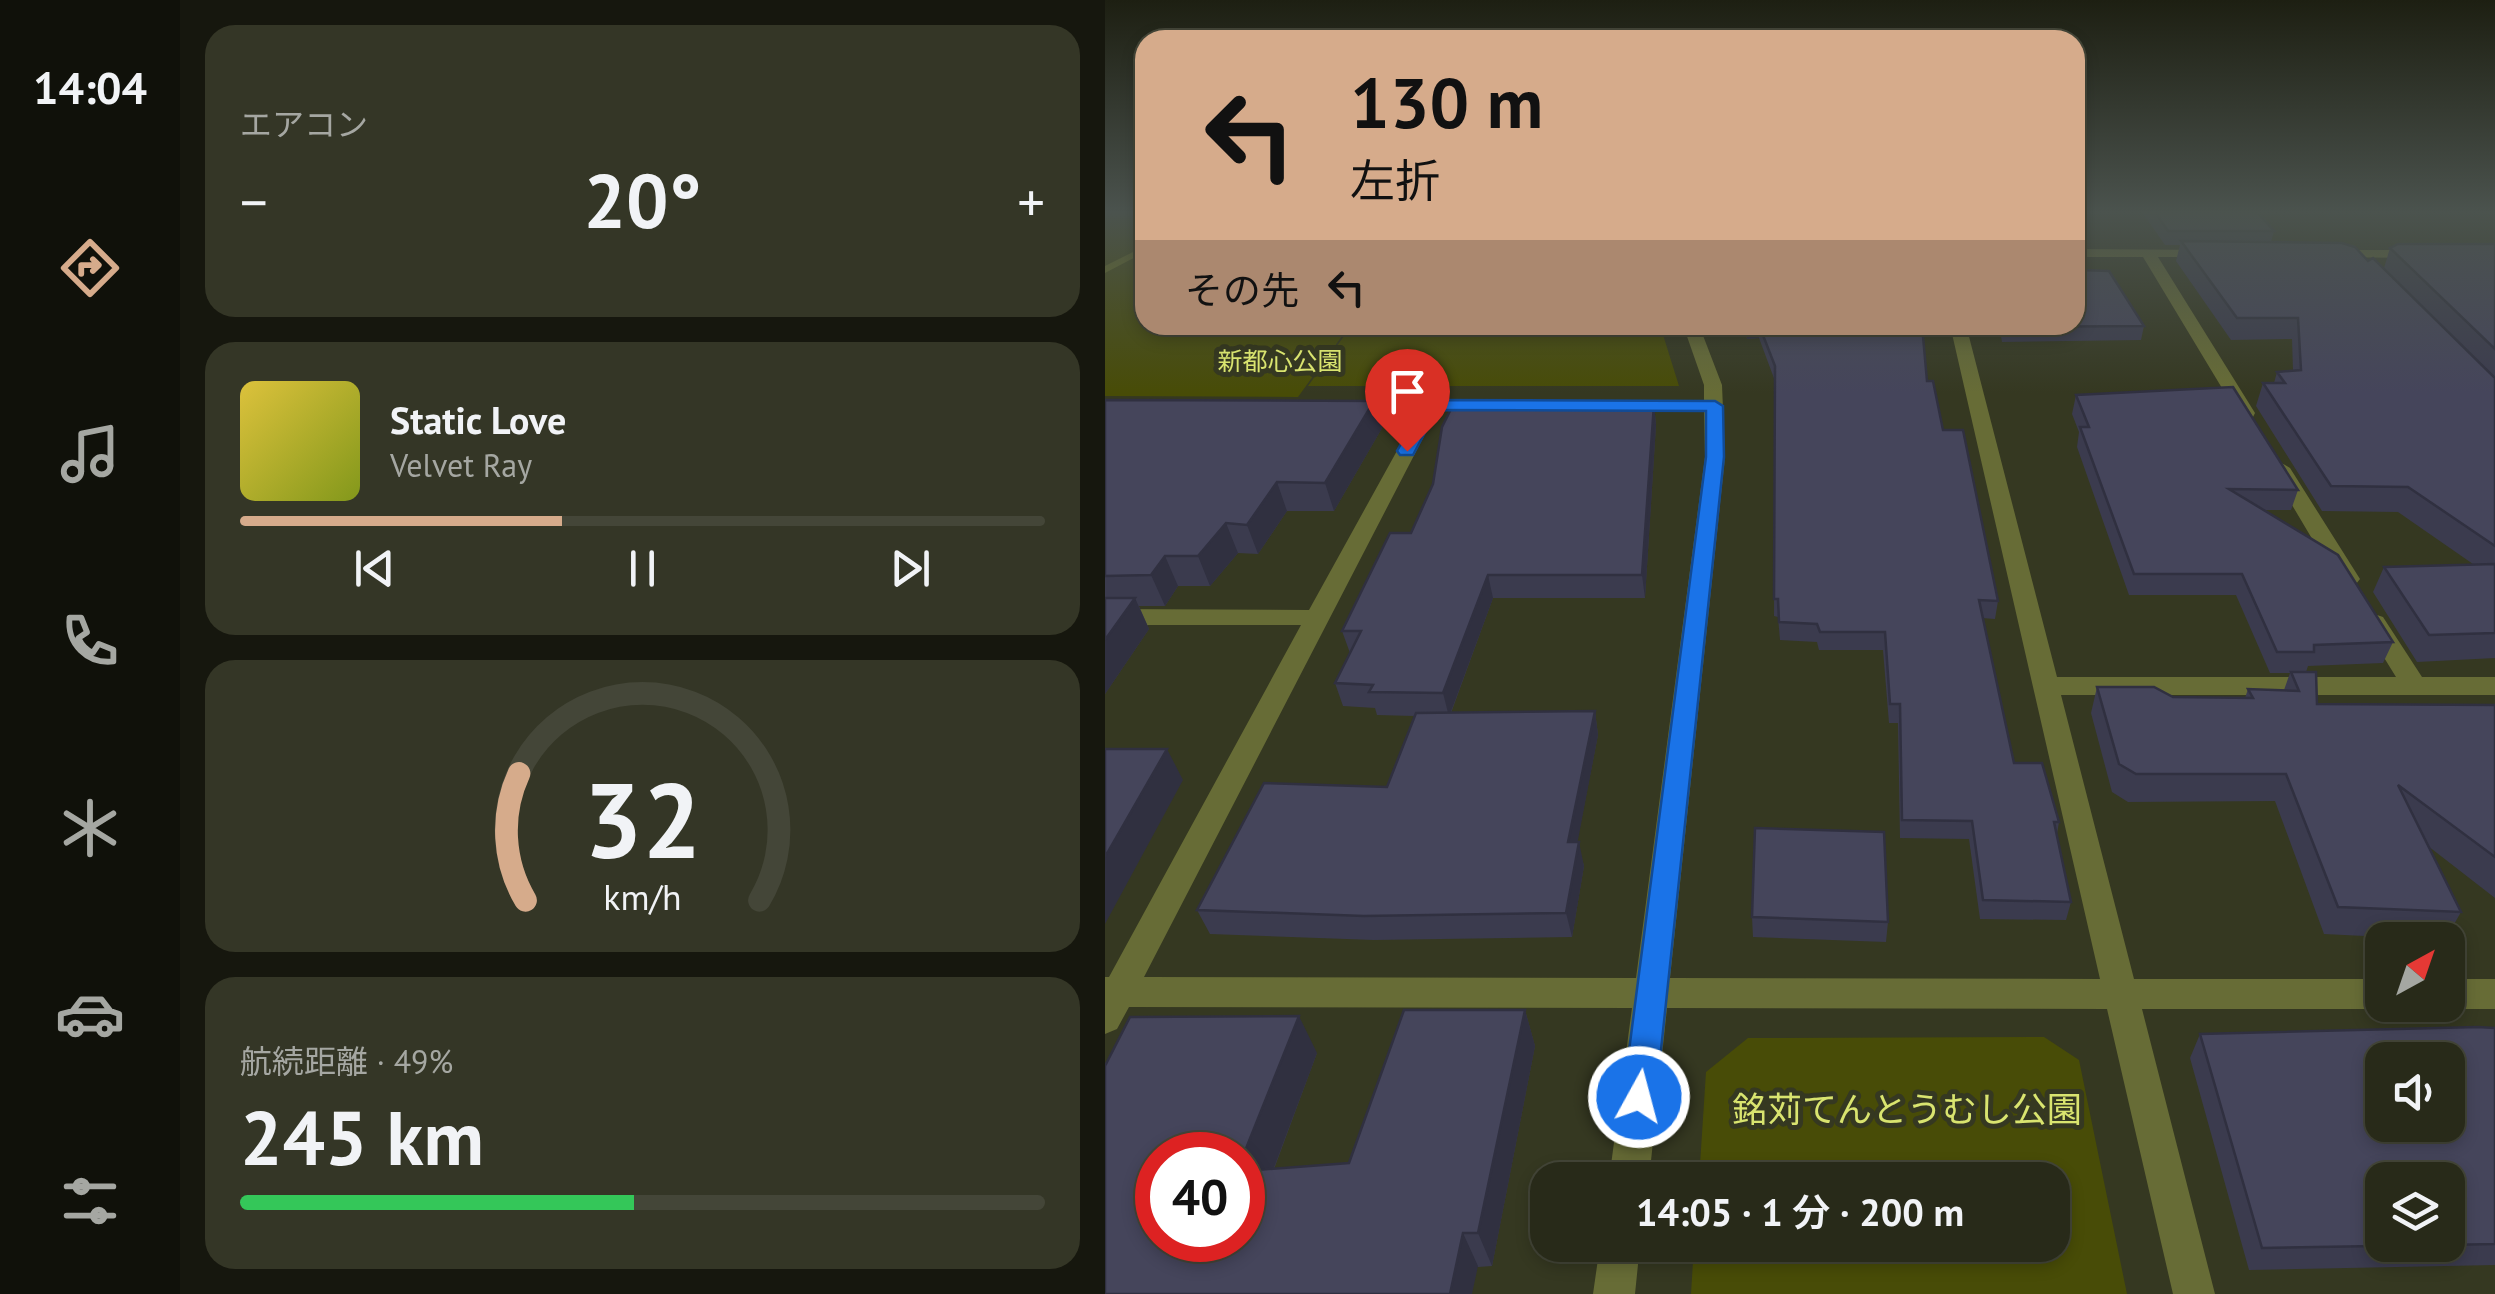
<!DOCTYPE html>
<html lang="ja">
<meta charset="utf-8">
<style>
body{margin:0;font-family:"PT Sans","Noto Sans JP",sans-serif;background:#343626;color:#f1f3f6;height:100vh;display:flex;flex-direction:column;font-size:38px;white-space:nowrap}
*{box-sizing:border-box;margin:0}
p{font-size:32px;color:#a5a7a2}
.icon{flex:none;width:55px;height:55px;fill:none;stroke:currentColor;stroke-width:2;stroke-linecap:round;stroke-linejoin:round}
.map{position:relative;flex:1;overflow:hidden}
.details{display:flex;flex-direction:column;gap:25px;padding:25px;background:#16170e;width:925px}
.details>*{flex:none}
.hud{position:absolute;left:30px;top:30px;width:950px;height:305px;border-radius:30px;box-shadow:0 5px 15px #0003,0 0 0 2px #444638;background:#d6ab8b;color:#111;overflow:hidden}
.needle{width:65px;rotate:40deg}
.tools{position:absolute;left:1260px;top:922px;display:grid;gap:20px}
.tools a{display:grid;place-items:center;width:100px;height:100px;border-radius:20px;background:#282a19;box-shadow:0 5px 15px #0003,0 0 0 2px #444638;font-size:50px}
.speed{position:absolute;left:30px;top:1132px;display:flex;gap:20px;font-size:50px;font-weight:700;text-align:center}
.speed>*{display:grid;place-content:center;width:130px;height:130px;border-radius:50%;background:#282a19;box-shadow:0 5px 15px #0003,0 0 0 2px #444638;line-height:1}
.speed .limit{border:15px solid #d22;background:#fff;color:#111}
.pin{position:absolute;display:grid;place-items:center;width:85px;height:85px;color:#fff;margin:-102px -42px;border-radius:50% 50% 50% 0;rotate:-45deg;box-shadow:0 0 10px #0007}
.pin .icon{rotate:45deg}
.me{position:absolute;width:110px;margin:-55px;rotate:7deg;stroke-linejoin:round;filter:drop-shadow(0 0 8px #0008)}
.turn{display:flex;align-items:center;gap:35px;height:210px;padding:0 50px;font-size:45px}
.turn .icon{width:130px;height:130px;stroke-width:2.5}
.turn b{display:block;font-size:70px;line-height:85px}
.then{display:flex;align-items:center;height:95px;padding:0 50px;background:#0003;gap:20px;font-size:38px}
.big{font-size:75px;font-weight:600;line-height:1.1}
.details .card{flex:1;display:flex;flex-direction:column;justify-content:center;gap:15px;min-width:0;padding:0 35px;border-radius:30px;background:#343626}
.details .dial{align-items:center;gap:0}
.dial svg{height:260px;overflow:visible;fill:none;stroke:#444638;stroke-width:7;stroke-linecap:round;text-anchor:middle}
.dial text{fill:#f1f3f6;stroke:none}
.song{display:flex;align-items:center;gap:30px}
.cover{width:120px;height:120px;border-radius:15px;background:linear-gradient(135deg,hsl(50 70% 55%),hsl(70 70% 35%))}
.played{height:10px;border-radius:5px;background:linear-gradient(90deg,#d6ab8b 40%,#444638 40%)}
.keys{display:flex;justify-content:space-around;direction:ltr}
.heat{display:flex;justify-content:space-between;align-items:center;font-size:55px;direction:ltr}
.charge{height:15px;border-radius:8px;background:linear-gradient(90deg,#34c759 49%,#444638 0)}
.trip{position:absolute;left:425px;top:1162px;width:540px;height:100px;border-radius:30px;background:#282a19;box-shadow:0 5px 15px #0003,0 0 0 2px #444638;font-weight:600;line-height:100px;text-align:center}
main{display:flex;flex:1;min-height:0}
.tab-bar{display:flex;flex-direction:column;width:180px;justify-content:space-around;align-items:center;background:#10110a;color:#a5a7a2}
.tab-bar .icon{width:70px;height:70px}
.tab-bar .current{color:#d6ab8b}
.tab-bar b{font-size:45px;color:#f1f3f6}
.map>svg:first-child{display:block}
.green{fill:#484c07}
.lines{fill:none;stroke-linecap:round;stroke-linejoin:round}
.stream{fill:#6f7518;fill-rule:evenodd}
.minor{fill:#676c36;fill-rule:evenodd}
.wall{fill:#3b3b4e}
.shaded-wall{fill:#303040}
.building{fill:#45455b;stroke:#303040;stroke-width:2.5;fill-rule:evenodd}
.route{fill:#1a73e8;stroke:#114b97;stroke-width:2.5}
.labels{text-anchor:middle;dominant-baseline:central;stroke-width:10;stroke-linejoin:round;paint-order:stroke}
.far-park-label{font-size:25px;fill:#d9e46f;stroke:#353821}
.near-park-label{font-size:35px;fill:#d9e46f;stroke:#353821}
</style>
<main>
<nav class="tab-bar">
<b>14:04</b>
<svg class="icon current" aria-label="directions" viewBox="0 0 24 24"><path d="M12 3l9 9-9 9-9-9zM9 14v-3h6M13 9l2 2-2 2"/></svg>
<svg class="icon" aria-label="music" viewBox="0 0 24 24"><path d="M9 18V5l10-2v13"/><circle cx="6" cy="18" r="3"/><circle cx="16" cy="16" r="3"/></svg>
<svg class="icon" aria-label="phone" viewBox="0 0 24 24"><path d="M5 4h4l2 5-3 2q2 4 5 5l2-3 5 2v4C11 20 4 13 5 4z"/></svg>
<svg class="icon" aria-label="climate" viewBox="0 0 24 24"><path d="M12 3v18M4 7l16 10M4 17L20 7"/></svg>
<svg class="icon" aria-label="car" viewBox="0 0 24 24"><path d="M5 17H2v-5l4-1 3-4h7l3 4 3 1v5h-3M9 17h6M6 11h13"/><circle cx="7" cy="17" r="2"/><circle cx="17" cy="17" r="2"/></svg>
<svg class="icon" aria-label="filters" viewBox="0 0 24 24"><path d="M4 7h16M4 17h16"/><circle cx="9" cy="7" r="2"/><circle cx="15" cy="17" r="2"/></svg>
</nav>
<section class="details">
<div class="card"><p>エアコン</p>
<div class="heat"><a>−</a><b class="big">20°</b><a>+</a></div>
</div>
<div class="card">
<div class="song"><i class="cover"></i><div><b>Static Love</b><p>Velvet Ray</p></div></div>
<div class="played"></div>
<div class="keys"><svg class="icon" aria-label="previous" viewBox="0 0 24 24"><path d="M18 5L8 12l10 7zM5 5v14"/></svg><svg class="icon" aria-label="pause" viewBox="0 0 24 24"><path d="M8 5v14M16 5v14"/></svg><svg class="icon" aria-label="next" viewBox="0 0 24 24"><path d="M6 5l10 7-10 7zM19 5v14"/></svg></div>
</div>
<div class="card dial"><svg viewBox="0 0 100 80">
<path d="M14 69A42 42 0 1 1 86 69"/>
<path d="M14 69A42 42 0 0 1 12 30" stroke="#d6ab8b"/>
<text x="50" y="56" font-size="32" font-weight="700">32</text>
<text x="50" y="72" font-size="11">km/h</text>
</svg></div>
<div class="card"><p>航続距離 · 49%</p><b class="big">245 km</b><div class="charge"></div></div>
</section>
<div class="map">
<svg width="1390" height="1294" viewBox="0 0 1390 1294">
<rect width="100%" height="100%" fill="#353821"/>
<path class="green" d="M0 212H40V325H245L193 397 0 396Z
M247 325H555L574 386H203Z
M939 1037 974 1060 1022 1294H586L589 1245H948V1180H594L601 1072 643 1038Z"/>
<g class="lines">
<path class="stream" d="M40 246V252L0 273V266Z"/>
<path class="minor" d="M970 249 1110 250V256L1105 257H1053L1150 413 1148 417H1134L1132 413 1038 257H970Z
M1225 250H1315L1322 254 1315 258 1220 257 1218 254Z
M578 325H594L617 385 620 457 565 978 995 979 845 325H861L952 677H1291L1257 622 1269 614 1278 617 1317 677H1390V695H956L1029 979H1278V1005H1289L1278 1009H1037L1110 1294H1068L1002 1009 562 1008 544 1180H504L527 1008 24 1007 12 1029 0 1034V977H4L196 625H0V609L204 610 314 411H240L231 405 233 401 599 400V385ZM332 411 599 412 600 457 531 978 39 977Z
M1175 462 1185 468 1255 579 1251 584H1235L1231 579 1165 468Z
M1342 979H1390V1009H1342L1331 1005H1342Z
M495 1245H535L530 1294H488Z"/>
</g>
<path class="wall" d="M1037 212H1152L1169 231 1166 242 1263 261 1279 268 1285 248 1390 244V658L1312 662 1268 592 1279 567 1368 564 1293 512 1217 511 1151 406 1158 383H1169L1172 372 1188 371 1187 339 1126 340 1071 261 1075 245H1060Z
M639 325H817L822 381 893 601 890 619 877 618 909 763 954 822 952 834 966 902 961 920 875 919 864 839 795 838 793 723H784L778 650H714L712 642 675 640 673 617 669 616 670 381 654 338 642 339Z
M894 325H970L1039 326 1036 340 897 342Z
M971 395 1193 490 1186 510H1159L1288 642 1278 663 1203 666 1201 672 1212 704 1390 705V898L1323 846 1356 912 1340 940 1219 934 1170 801 1023 802 1007 792 986 713 992 687 1068 697 1140 698 1143 689 1179 690 1185 673H1165L1131 595H1024L972 447 974 432 967 414Z
M0 400 269 401 277 428 229 511H182L153 554 133 553 105 586H73L60 606H34L44 629 0 694Z
M549 404 551 425 540 598H388L346 713 490 711 493 735 472 842 479 866 467 937 269 940 105 934 92 910 282 787 309 716 272 715 270 708 238 706 230 683 245 653 237 631 306 533Z
M647 917 783 922 781 942 648 937Z
M420 1010 430 1046 387 1266 0 1294 212 1053 169 1169 244 1163Z
M1390 1028V1265L1144 1270 1085 1058 1095 1034Z"/>
<path class="shaded-wall" d="M642 325H653L654 338 642 339Z
M269 401 277 428 229 511 220 483Z
M549 404 551 425 540 598 537 575Z
M172 482 182 511 153 554 142 525Z
M121 523 133 553 105 586 93 556Z
M60 556 73 586 60 606 46 575Z
M383 575 388 598 344 717 338 693Z
M30 598 44 629 0 694V640Z
M490 711 493 735 468 866 463 842Z
M62 749 78 780 0 924V857Z
M474 842 479 866 467 937 461 913Z
M420 1010 430 1046 387 1266 373 1233Z
M194 1016 212 1053 155 1205 138 1180V1156Z
M358 1233 373 1266 367 1294H345Z"/>
<path class="building" d="M1050 212H1152L1169 231H1063Z
M1076 241 1237 243 1250 247 1263 261 1268 258 1390 378V546L1303 487 1226 486 1158 383H1180L1172 372 1196 370 1193 318H1132Z
M1293 244H1390V349L1285 248Z
M976 270 1004 271 1039 326 898 327V325H970V271Z
M654 325H817L822 381H828L838 430H858L893 601 874 600 909 763H937L954 822H949L966 902 878 900 867 821 797 820 795 704H785L780 632H715L712 624 674 622 673 599H669L670 366Z
M1128 387 1193 490 1124 489 1233 555 1288 642 1209 645V652H1172L1137 574H1029L975 427H984L971 395Z
M0 400 269 401 220 483 172 482 142 525 121 523 93 556H60L46 575 0 576Z
M549 404 537 575H383L338 693 264 692 268 685 230 683 256 631H237L285 533H306L328 484 337 427 347 407Z
M1390 564V633L1324 635 1279 567Z
M0 598H30L0 640Z
M1186 672H1211L1212 704 1390 705V857L1293 785 1356 912 1233 907 1181 774H1031L1014 764 992 687H1049L1068 697 1148 698 1143 689 1194 691Z
M490 711 463 842H474L461 913 259 916 92 910 159 783 282 787 311 713Z
M0 749H62L0 857Z
M650 828 779 832 783 922 647 917Z
M299 1010H420L373 1233H358L345 1294H0V1066L25 1017 194 1016 138 1156 52 1155V1240H138V1171L244 1163Z
M1373 1027 1390 1028V1244L1342 1245V1180H1278V1245H1333L1157 1248 1095 1034ZM1278 1060H1342V1125H1278Z"/>
<linearGradient id="sky" x2="0" y2="1"><stop stop-color="#1d1f12"/><stop offset="0.54" stop-color="#4b534e"/><stop offset="1" stop-color="#4b534e" stop-opacity="0"/></linearGradient>
<rect width="1390" height="393" fill="url(#sky)"/>
<path class="route" d="M326 400 610 401 618 406 619 457 551 1097 546 1109 534 1113 523 1109 518 1097 601 457V411L332 410 308 455H295L292 451 318 405Z"/>
<g class="labels">
<g class="far-park-label">
<text x="175" y="361">新都心公園</text>
</g>
<g class="near-park-label">
<text x="802" y="1109">銘苅てんとうむし公園</text>
</g>
</g>
</svg>
<div class="tools">
<a><svg class="needle" viewBox="-14 -14 28 28"><path d="M0-13l5 13h-10z" fill="#e53935"/><path d="M0 13l5-13h-10z" fill="#a5a7a2"/></svg></a>
<a><svg class="icon" aria-label="sound" viewBox="0 0 24 24"><path d="M4 9h4l5-4v14l-5-4H4zM17 9q2 3 0 6"/></svg></a>
<a><svg class="icon" aria-label="layers" viewBox="0 0 24 24"><path d="M12 4l9 5-9 5-9-5zM3 14l9 5 9-5"/></svg></a>
</div>
<div class="speed"><div class="limit">40</div></div>
<div class="pin" style="left:302px;top:451px;background:#d93025"><svg class="icon" aria-label="arrive" viewBox="0 0 24 24"><path d="M6 21V4h12l-3 4 3 4H6"/></svg></div>
<svg class="me" style="left:534px;top:1097px" viewBox="-20 -20 40 40"><circle r="17" fill="#1a73e8" stroke="#fff" stroke-width="3"/><path d="M0-11L8 9 0 5-8 9z" fill="#fff"/></svg>
<div class="trip">14:05 · 1 分 · 200 m</div>
<div class="hud">
<div class="turn"><svg class="icon" aria-label="left" viewBox="0 0 24 24"><path d="M17 20v-9H6M10 6l-5 5 5 5"/></svg><div><b>130 m</b>左折</div></div>
<div class="then">その先<svg class="icon" aria-label="left" viewBox="0 0 24 24"><path d="M17 20v-9H6M10 6l-5 5 5 5"/></svg></div>
</div>
</div>
</main>
